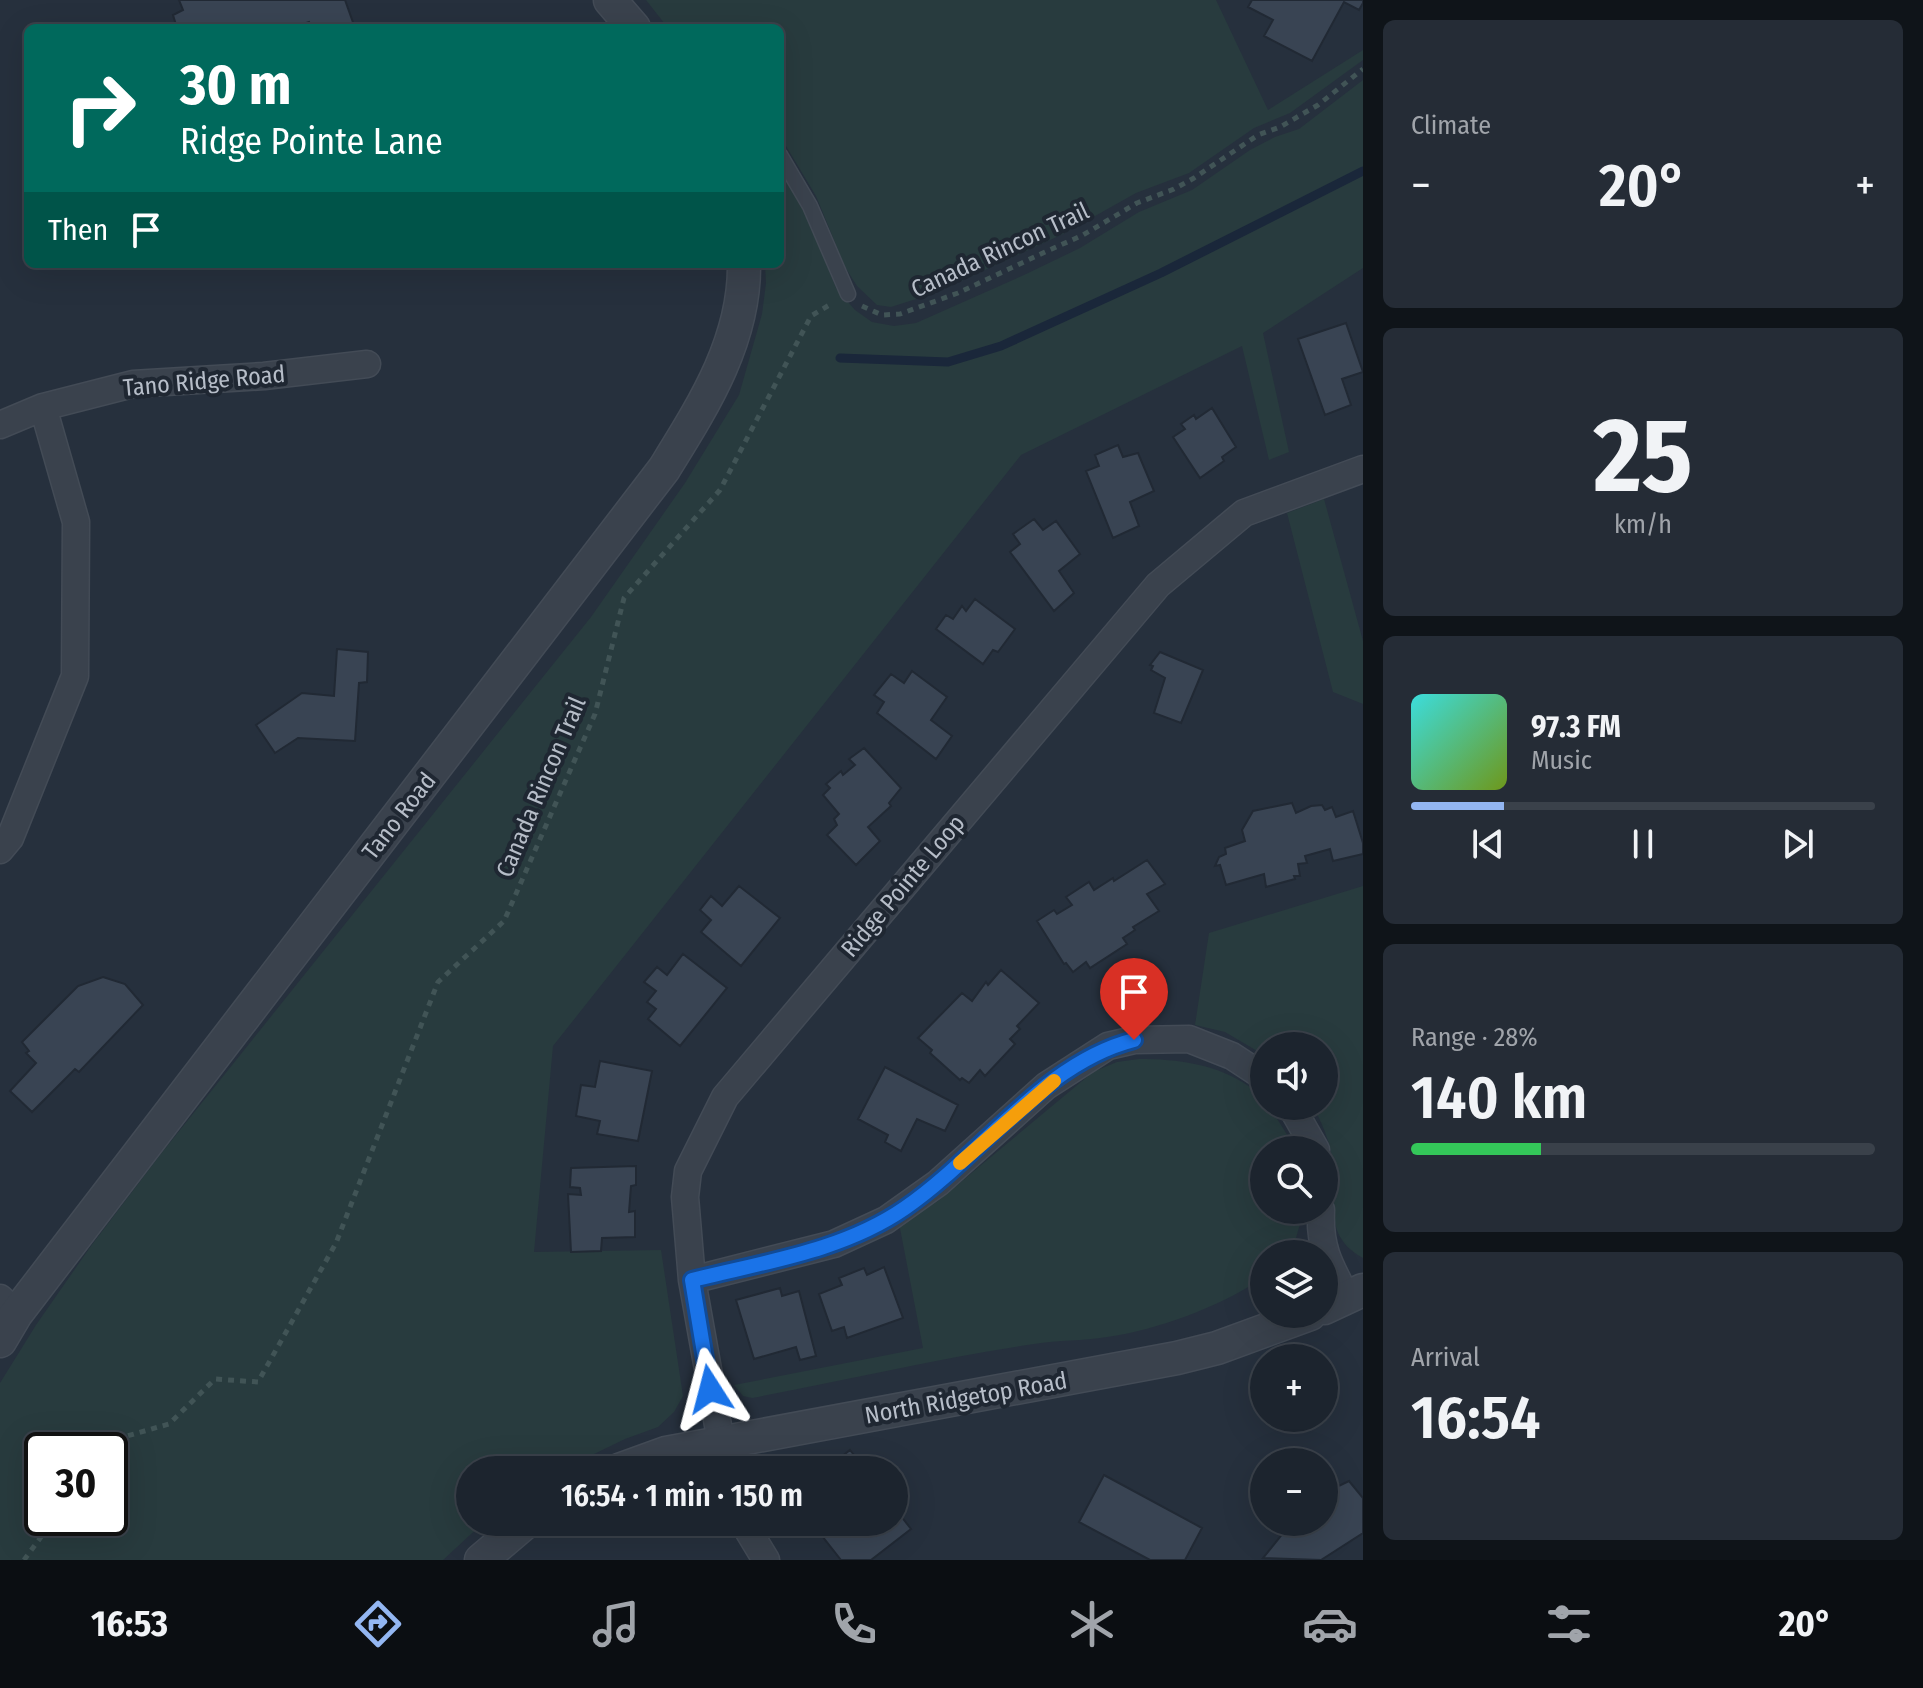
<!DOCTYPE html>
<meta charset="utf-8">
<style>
body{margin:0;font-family:"Fira Sans Condensed",sans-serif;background:#252c36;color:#f1f3f6;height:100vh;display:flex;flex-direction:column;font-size:30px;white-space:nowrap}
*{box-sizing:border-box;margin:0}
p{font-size:26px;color:#a0a4aa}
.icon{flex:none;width:44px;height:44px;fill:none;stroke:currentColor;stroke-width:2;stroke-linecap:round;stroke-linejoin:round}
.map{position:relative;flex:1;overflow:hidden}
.panel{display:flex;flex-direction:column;gap:20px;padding:20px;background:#0f1419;width:560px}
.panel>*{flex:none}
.banner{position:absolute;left:24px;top:24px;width:760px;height:244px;border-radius:12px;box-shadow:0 8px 32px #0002,0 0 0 2px #3a414a;background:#00695c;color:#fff;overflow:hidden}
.controls{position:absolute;left:1250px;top:1032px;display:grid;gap:16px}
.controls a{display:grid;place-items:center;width:88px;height:88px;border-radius:50%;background:#1c242e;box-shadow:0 8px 32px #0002,0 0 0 2px #3a414a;font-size:40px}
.speed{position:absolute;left:24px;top:1432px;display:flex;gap:16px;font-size:40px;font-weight:700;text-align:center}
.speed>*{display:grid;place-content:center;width:104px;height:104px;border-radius:50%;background:#1c242e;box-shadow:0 8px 32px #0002,0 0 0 2px #3a414a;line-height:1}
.speed .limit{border:4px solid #111;border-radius:12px;background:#fff;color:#111}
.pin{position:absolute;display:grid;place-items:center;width:68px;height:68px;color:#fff;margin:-82px -34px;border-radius:50% 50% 50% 0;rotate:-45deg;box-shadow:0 0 8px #0007}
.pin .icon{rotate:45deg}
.me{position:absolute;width:88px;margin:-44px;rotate:351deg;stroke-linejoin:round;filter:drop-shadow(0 0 6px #0008)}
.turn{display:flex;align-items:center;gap:28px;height:168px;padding:0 24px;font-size:36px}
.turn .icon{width:104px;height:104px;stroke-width:2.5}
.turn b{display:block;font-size:56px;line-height:68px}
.then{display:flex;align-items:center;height:76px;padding:0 24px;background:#0003;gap:16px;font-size:30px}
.big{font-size:60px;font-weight:600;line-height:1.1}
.panel .tile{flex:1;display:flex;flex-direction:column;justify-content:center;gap:12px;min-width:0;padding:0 28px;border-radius:12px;background:#252c36}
.panel .dial{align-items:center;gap:0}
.dial b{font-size:104px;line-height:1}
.song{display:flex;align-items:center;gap:24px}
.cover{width:96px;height:96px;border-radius:12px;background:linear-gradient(135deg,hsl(180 70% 55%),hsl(80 70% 35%))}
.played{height:8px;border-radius:4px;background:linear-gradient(90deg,#93b6f1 20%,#3a414a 20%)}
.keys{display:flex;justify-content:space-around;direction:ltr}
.heat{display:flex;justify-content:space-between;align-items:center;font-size:44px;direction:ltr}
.charge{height:12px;border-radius:6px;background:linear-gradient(90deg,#34c759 28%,#3a414a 0)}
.trip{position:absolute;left:456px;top:1456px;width:452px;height:80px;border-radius:40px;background:#1c242e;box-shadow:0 8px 32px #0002,0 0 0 2px #3a414a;font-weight:600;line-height:80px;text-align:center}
.tabs{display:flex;height:128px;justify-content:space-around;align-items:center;background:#0b0e12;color:#a0a4aa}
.tabs .icon{width:56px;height:56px}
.tabs .active{color:#93b6f1}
.tabs b{font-size:36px;color:#f1f3f6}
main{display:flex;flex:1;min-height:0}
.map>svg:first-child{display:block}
.green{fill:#283b3e;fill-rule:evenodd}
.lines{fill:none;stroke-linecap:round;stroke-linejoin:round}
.stream{stroke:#1a273a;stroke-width:9}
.building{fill:#394453;stroke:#212934;stroke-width:2}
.service-casing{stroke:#434b56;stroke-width:17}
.minor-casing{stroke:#434b56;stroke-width:29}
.tertiary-casing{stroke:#434b56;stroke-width:35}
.path{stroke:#415456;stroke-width:5;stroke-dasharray:6 6;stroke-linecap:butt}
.service{stroke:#3a424d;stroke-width:14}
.minor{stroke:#3a424d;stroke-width:26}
.tertiary{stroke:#3a424d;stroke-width:32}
.route-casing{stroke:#114b97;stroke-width:20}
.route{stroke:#1a73e8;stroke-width:14}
.slow{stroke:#f59e0b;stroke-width:14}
.labels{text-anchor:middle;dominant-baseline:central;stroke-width:8;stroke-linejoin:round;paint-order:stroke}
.street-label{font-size:24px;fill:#b6bdc8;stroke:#1f2732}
</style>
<main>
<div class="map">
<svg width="1363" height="1560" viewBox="0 0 1363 1560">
<rect width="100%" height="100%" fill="#26303d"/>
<path class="green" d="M646 0H1216L1268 110 1363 50V60L1290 113 1254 128 1189 173 1136 193 1063 234 935 293 891 307 877 305 857 286 845 267 816 196 780 136V28H668Z
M1363 80V268L1263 333 1289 452 1269 460 1242 346 1021 455 553 1046 534 1252 661 1250 683 1396 674 1412 658 1427 625 1439 561 1470H470V1522H484L443 1560H0V1383L36 1325 91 1246 160 1155 591 617 685 483 739 395 762 314 766 283 765 264H780V165L806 213 836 288 855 310 872 322 894 326 916 323 1024 275 1080 248 1139 212 1192 190 1250 150 1275 137 1299 129ZM42 1450H110V1518H42Z
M1324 499 1363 641V704L1333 692 1287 513Z
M1363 886V1258C1320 1235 1338 1197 1332 1158 1329 1139 1322 1123 1313 1106H1324V1046H1264V1055L1225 1032 1195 1025 1209 933Z
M1139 1059C1177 1059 1218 1064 1250 1087 1258 1093 1264 1095 1264 1106H1269L1296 1149 1264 1150V1210H1304L1296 1238 1286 1254H1264V1276L1261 1279C1219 1307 1157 1330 1107 1337 1083 1341 1058 1340 1034 1344 940 1358 846 1380 752 1398L743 1396 734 1385 923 1348 899 1223 938 1201 1093 1072 1117 1062Z"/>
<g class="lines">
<path class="stream" d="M840 358 948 362 1001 346 1161 273 1363 171"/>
</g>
<path class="building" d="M179 0H345L355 28H312L309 22 291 28H168L176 25 173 15 183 10Z
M1252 0H1363V3L1359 10 1344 2 1312 61 1264 36 1273 20 1248 7Z
M1346 323 1363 372 1342 379 1351 405 1325 415 1298 339Z
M1212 408 1236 447 1222 457 1224 461 1200 478 1173 437 1185 429 1181 424 1194 415 1196 419Z
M1118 445 1123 457 1138 453 1154 491 1130 502 1139 526 1113 538 1086 471 1099 466 1095 455Z
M1034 519 1043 530 1056 521 1080 554 1059 571 1074 593 1054 611 1010 552 1020 544 1013 534Z
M975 599 1015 629 998 652 993 650 983 664 936 629 946 615 953 619 962 606 966 611Z
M337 649 368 652 367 682 359 683 355 741 298 738 275 753 256 725 302 693 334 696Z
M1160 652 1203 670 1181 723 1154 713 1165 678 1151 670 1153 666 1150 665Z
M912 671 947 697 931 720 952 736 936 759 877 713 884 702 874 695 891 674 904 683Z
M864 748 901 788 889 803 891 806 868 827 880 841 856 865 827 835 837 825 834 819 839 814 823 795 830 788 826 784 841 771 843 775 855 765 849 759Z
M1292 803 1296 813 1311 806 1322 805 1325 810 1332 807 1336 817 1353 811 1363 843V854L1333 861 1330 849 1305 856 1307 863 1298 864 1300 876H1294L1295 879 1266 887 1264 874 1226 885 1220 865 1215 866 1219 857 1226 854 1225 848 1245 841 1242 830 1253 811Z
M1147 860 1165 884 1147 894 1159 911 1133 927 1135 930 1123 938 1127 944 1090 968 1086 962 1073 972 1066 963 1064 964 1037 921 1054 910 1057 914 1072 905 1066 897 1089 882 1094 890 1113 878 1114 881Z
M739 886 780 918 741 966 701 932 711 920 700 910 711 896 722 906Z
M683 954 727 988 680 1046 648 1019 656 1009 647 1002 656 991 644 982 657 967 667 975Z
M1001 970 1039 1003 1017 1026 1020 1029 1010 1039 1015 1044 985 1076 980 1070 969 1083 962 1078 960 1080 930 1053 932 1050 918 1038 962 993 972 1001 986 982 988 985Z
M103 977 125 984 143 1005 79 1072 75 1069 32 1112 10 1091 36 1063 26 1053 29 1051 22 1042 78 986Z
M600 1061 652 1071 638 1141 597 1134 600 1121 576 1116 581 1085 595 1087Z
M885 1067 958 1105 945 1131 917 1119 901 1151 885 1142 888 1135 858 1119Z
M636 1166V1185L631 1186 629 1212 635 1211V1237L602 1238 601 1251 571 1252 568 1194 581 1195 580 1188 570 1187 571 1168Z
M884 1267 903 1318 847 1338 844 1327 832 1331 819 1294 842 1285 839 1278 864 1268 867 1275Z
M780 1288 782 1296 799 1291 816 1356 800 1360 796 1347 754 1359 736 1300Z
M850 1450 866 1470H825Z
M1104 1475 1202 1528 1185 1560H1150L1079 1522Z
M1349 1481 1363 1498V1533L1321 1560 1263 1558 1292 1522H1324V1493Z
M894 1507 911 1529 871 1560H841L811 1522H894Z"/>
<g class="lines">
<defs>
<path id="service" d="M780 155 810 206 848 294"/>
<path id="minor" d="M0 425 43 407 133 384 264 376 367 364
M0 850 10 838 75 676 76 522 43 407
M1291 1106 1316 1150
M1321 1210C1319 1248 1330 1266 1347 1298
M692 1280 834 1244 886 1220 938 1183 1046 1086 1108 1046 1134 1040 1189 1039 1232 1056 1264 1077
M0 1298 16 1314
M726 1470 692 1280 685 1197 688 1171 725 1097 1158 585 1244 513 1363 469
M743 1522 766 1560"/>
<path id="tertiary" d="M610 0 634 28
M1324 1308 1363 1290
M0 1341 16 1314 664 469C703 406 745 341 744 264
M619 1470 666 1453 1177 1358 1217 1348 1310 1314
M481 1560 526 1522"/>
</defs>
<use href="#service" class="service-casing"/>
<use href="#minor" class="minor-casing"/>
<use href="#tertiary" class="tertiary-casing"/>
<path class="path" d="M862 306 882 315 900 314 958 293 1045 252 1083 235 1137 203 1174 189 1194 178 1258 135 1280 127 1318 105 1363 69
M110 1450 120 1438 169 1424 215 1379 258 1382 336 1243 438 982 504 921 595 714 624 598 720 490 811 316 831 304
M24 1560 55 1518"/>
<use href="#service" class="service"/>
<use href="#minor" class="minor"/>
<use href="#tertiary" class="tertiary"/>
</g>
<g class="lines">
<defs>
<path id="route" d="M710 1389 692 1280C764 1262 843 1251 905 1208 981 1156 1043 1063 1134 1040"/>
</defs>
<use href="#route" class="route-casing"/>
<use href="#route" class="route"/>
<path class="slow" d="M960 1163 1054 1081"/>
</g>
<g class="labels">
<g class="street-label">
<text transform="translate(1000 250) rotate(-25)">Canada Rincon Trail</text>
<text transform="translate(204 381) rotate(-5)">Tano Ridge Road</text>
<text transform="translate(541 787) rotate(-67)">Canada Rincon Trail</text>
<text transform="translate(399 816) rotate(-52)">Tano Road</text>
<text transform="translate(903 886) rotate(-50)">Ridge Pointe Loop</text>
<text transform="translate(966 1398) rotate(-10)">North Ridgetop Road</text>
</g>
</g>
</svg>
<div class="controls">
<a><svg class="icon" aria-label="sound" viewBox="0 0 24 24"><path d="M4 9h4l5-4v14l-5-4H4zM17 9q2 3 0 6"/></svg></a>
<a><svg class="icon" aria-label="search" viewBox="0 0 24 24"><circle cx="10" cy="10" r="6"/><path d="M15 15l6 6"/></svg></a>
<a><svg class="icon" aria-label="layers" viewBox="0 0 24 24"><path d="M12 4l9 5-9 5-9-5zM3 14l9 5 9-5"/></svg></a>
<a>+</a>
<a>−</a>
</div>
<div class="speed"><div class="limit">30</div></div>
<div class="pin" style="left:1134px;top:1040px;background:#d93025"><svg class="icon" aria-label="arrive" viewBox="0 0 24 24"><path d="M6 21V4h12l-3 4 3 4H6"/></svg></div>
<svg class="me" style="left:710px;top:1389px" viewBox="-20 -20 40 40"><path d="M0-17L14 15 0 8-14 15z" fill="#1a73e8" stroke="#fff" stroke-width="4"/></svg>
<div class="trip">16:54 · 1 min · 150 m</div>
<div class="banner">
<div class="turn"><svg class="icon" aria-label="right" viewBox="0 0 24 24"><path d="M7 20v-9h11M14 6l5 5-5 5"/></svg><div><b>30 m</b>Ridge Pointe Lane</div></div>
<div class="then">Then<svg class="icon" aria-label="arrive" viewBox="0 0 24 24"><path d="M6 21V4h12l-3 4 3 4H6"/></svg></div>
</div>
</div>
<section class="panel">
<div class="tile"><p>Climate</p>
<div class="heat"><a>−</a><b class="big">20°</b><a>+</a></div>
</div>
<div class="tile dial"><b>25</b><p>km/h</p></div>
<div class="tile">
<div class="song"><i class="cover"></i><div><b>97.3 FM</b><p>Music</p></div></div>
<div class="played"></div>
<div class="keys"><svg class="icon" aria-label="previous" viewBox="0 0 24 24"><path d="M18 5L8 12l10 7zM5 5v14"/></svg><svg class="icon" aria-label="pause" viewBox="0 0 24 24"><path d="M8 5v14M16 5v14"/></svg><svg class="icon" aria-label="next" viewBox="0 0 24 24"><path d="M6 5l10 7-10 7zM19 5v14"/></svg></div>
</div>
<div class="tile"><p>Range · 28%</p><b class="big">140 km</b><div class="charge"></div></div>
<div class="tile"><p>Arrival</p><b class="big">16:54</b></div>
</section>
</main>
<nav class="tabs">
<b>16:53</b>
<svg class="icon active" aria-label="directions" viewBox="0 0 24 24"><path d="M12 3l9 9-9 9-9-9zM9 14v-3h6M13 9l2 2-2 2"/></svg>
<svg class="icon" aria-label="music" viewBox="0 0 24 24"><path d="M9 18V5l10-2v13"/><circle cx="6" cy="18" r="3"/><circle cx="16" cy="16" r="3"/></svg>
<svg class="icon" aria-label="phone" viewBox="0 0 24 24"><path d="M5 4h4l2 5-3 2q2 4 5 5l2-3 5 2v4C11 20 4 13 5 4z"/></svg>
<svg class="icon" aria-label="climate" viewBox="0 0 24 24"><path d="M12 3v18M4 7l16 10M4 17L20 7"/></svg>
<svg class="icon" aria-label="car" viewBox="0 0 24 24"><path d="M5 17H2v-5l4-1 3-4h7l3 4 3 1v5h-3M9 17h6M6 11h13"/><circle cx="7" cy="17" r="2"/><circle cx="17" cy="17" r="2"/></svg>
<svg class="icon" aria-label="filters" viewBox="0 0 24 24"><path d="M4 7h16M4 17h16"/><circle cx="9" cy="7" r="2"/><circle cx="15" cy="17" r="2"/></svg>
<b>20°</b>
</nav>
